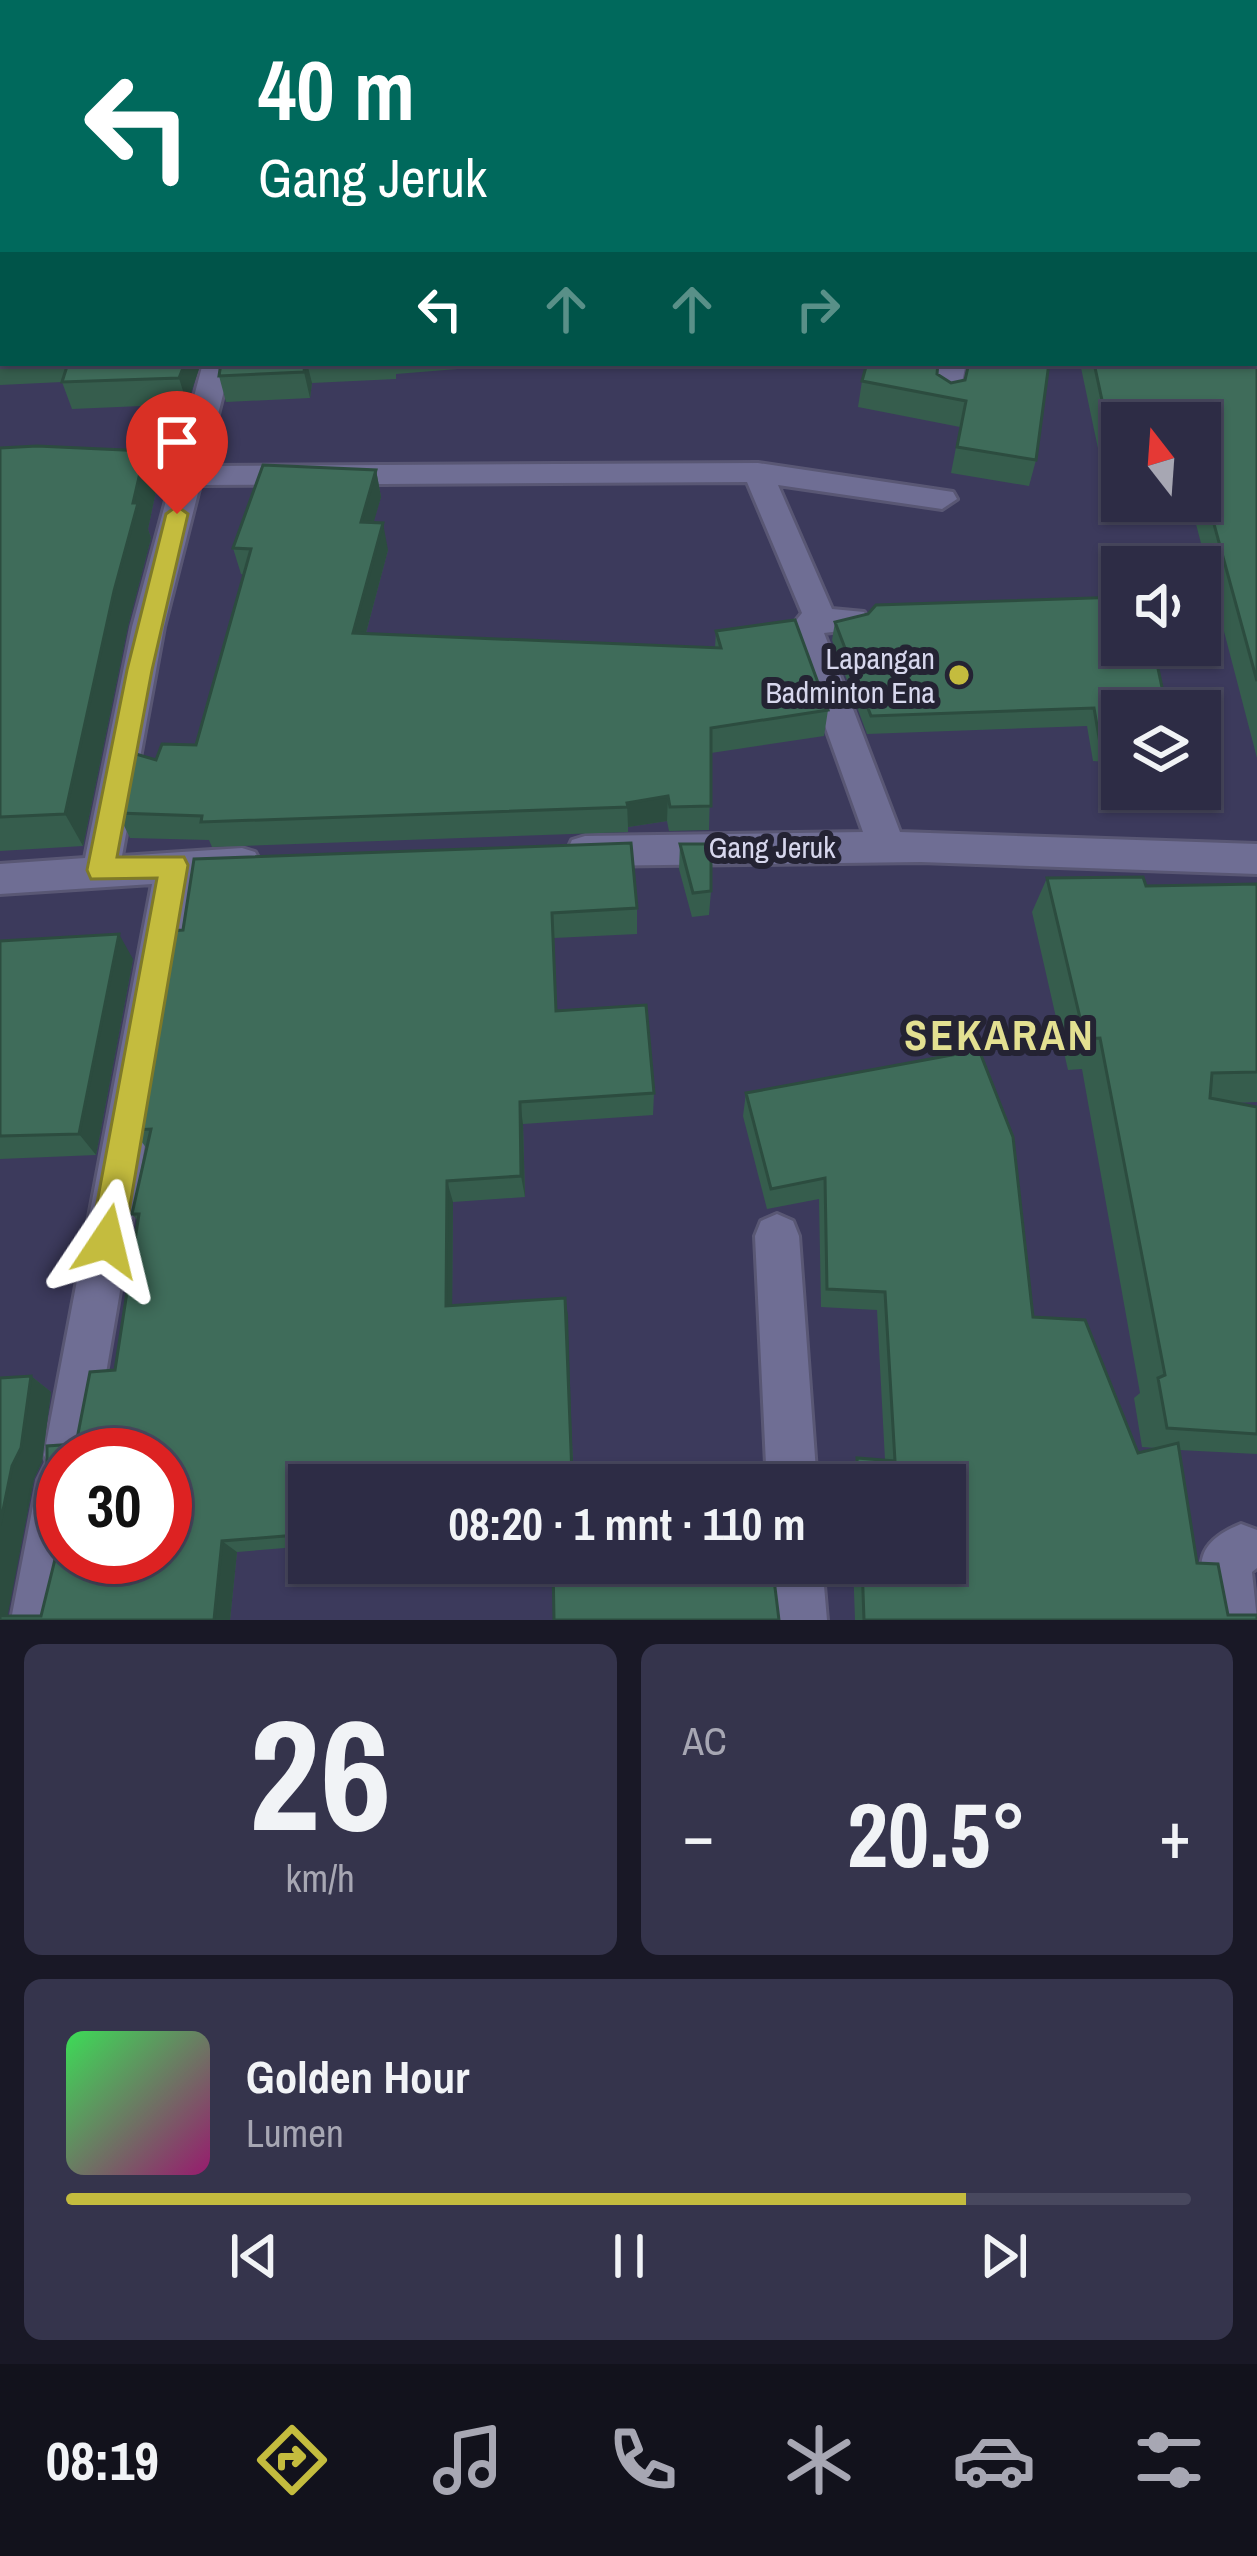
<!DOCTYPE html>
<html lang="id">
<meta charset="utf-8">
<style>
body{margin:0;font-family:"Archivo Narrow",sans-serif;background:#35344c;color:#f1f3f6;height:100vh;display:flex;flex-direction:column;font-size:45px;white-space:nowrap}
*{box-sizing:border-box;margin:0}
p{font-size:39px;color:#a7a7b3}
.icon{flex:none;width:66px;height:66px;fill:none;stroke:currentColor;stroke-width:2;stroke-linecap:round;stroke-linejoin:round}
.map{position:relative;height:1620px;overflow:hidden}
.panel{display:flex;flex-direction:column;gap:24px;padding:24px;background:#191826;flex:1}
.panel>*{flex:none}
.guide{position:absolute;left:0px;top:0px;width:1257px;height:366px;box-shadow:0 3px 9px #0004,0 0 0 3px #48485e;background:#00695c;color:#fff;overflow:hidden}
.needle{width:78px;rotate:343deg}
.controls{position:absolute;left:1101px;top:402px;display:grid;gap:24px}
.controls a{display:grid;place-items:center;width:120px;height:120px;border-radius:0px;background:#2d2c45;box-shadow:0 3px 9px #0004,0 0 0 3px #48485e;font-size:60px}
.speed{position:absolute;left:36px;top:1428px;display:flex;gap:24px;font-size:60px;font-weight:700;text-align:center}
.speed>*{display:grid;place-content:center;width:156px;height:156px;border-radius:50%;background:#2d2c45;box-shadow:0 3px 9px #0004,0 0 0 3px #48485e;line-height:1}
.speed .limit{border:18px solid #d22;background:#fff;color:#111}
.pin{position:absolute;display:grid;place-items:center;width:102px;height:102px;color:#fff;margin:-123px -51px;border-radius:50% 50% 50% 0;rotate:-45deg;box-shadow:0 0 12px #0007}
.pin .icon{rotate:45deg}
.me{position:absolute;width:132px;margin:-66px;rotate:10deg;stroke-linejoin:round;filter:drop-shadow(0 0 9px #0008)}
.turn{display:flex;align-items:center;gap:42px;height:252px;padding:0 60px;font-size:54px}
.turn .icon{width:156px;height:156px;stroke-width:2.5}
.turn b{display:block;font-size:84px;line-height:102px}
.lanes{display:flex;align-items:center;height:114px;padding:0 60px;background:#0003;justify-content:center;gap:60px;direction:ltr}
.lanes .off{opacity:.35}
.big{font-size:90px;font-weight:700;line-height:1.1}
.panel .tile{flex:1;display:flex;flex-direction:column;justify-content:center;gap:18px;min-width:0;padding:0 42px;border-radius:18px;background:#35344c}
.panel .dial{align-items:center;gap:0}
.dial b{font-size:156px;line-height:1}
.song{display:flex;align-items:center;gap:36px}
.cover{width:144px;height:144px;border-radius:18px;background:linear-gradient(135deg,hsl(130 70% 55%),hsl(320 70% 35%))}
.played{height:12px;border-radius:6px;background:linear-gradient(90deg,#c4bc3e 80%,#48485e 80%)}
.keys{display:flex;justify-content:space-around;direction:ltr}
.heat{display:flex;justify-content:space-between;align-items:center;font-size:66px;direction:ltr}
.panel .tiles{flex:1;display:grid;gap:24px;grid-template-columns:1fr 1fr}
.tile:last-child{grid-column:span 2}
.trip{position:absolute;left:288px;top:1464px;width:678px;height:120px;border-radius:0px;background:#2d2c45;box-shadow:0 3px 9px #0004,0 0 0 3px #48485e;font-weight:700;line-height:120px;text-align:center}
.tab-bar{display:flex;height:192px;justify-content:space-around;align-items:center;background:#12121c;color:#a7a7b3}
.tab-bar .icon{width:84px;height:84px}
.tab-bar .current{color:#c4bc3e}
.tab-bar b{font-size:54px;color:#f1f3f6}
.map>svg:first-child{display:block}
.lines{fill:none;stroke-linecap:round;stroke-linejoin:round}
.minor-casing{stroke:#595774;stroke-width:6}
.minor{fill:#6f6e94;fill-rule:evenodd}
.wall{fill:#365d4d}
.shaded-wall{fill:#2c4c3f}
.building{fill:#3f6c5a;stroke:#2c4c3f;stroke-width:3;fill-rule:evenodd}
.route{fill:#c4bc3e;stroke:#7f7a28;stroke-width:3}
.poi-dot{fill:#c4bc3e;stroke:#242333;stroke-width:4.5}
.labels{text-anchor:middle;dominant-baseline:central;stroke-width:12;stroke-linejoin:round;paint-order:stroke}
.poi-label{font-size:30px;fill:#d7d7ed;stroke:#242333;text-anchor:end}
.street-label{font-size:30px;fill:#d7d7ed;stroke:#242333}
.district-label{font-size:42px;font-weight:bold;letter-spacing:3px;fill:#e3e091;stroke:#242333}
</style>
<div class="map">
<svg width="1257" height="1620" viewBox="0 0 1257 1620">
<rect width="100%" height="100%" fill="#3c3a5c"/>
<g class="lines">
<defs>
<path id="minor" d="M203 363H231L205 466 758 463 953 492 957 499 942 509 778 485 832 609 864 612 869 620 864 628 824 633 900 832 1257 844V874L921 862 585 866 572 862 567 851 572 840 585 836 863 832 790 628 802 613 747 482 200 485 164 627 122 856 242 848 255 852 261 863 255 874 190 882 92 1455H63V1557H74L63 1620H11L38 1480 47 1462 44 1455 152 884 0 894V864L85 858 132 627Z
M938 363H966L958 402 948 405 934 396Z
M777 1214 793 1221 799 1236 817 1485H767L755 1236 761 1221Z
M1241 1524 1257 1530V1568L1252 1572 1257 1620H1209C1201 1571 1187 1546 1241 1524Z
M772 1563H822L827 1620H775Z"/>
</defs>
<use href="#minor" class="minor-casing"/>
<use href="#minor" class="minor"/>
</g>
<path class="wall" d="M0 0H354V3H3V363H201L187 404 72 409 62 382 0 385Z
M1257 0V758L1190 501H1200V423H1122V487L1107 491 1080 363H1254Z
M221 363H532L396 374V379L312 383 310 398 226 402 219 376Z
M937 374 1036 460 1029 486 951 473 960 427 858 407 862 381Z
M0 448 145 451 157 486 148 529 151 538 128 626 83 846 0 851Z
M376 470 381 497 373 523 388 550 366 633 715 648 716 631 828 710 824 736 711 753 709 830 669 831 667 821 628 827V832L212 847 209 840 130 838 118 813 156 760 196 745 244 575 241 574 233 548Z
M835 622 1122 711V763L1093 761 1087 726 867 734 832 640Z
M680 844 711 891 709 915 692 917 679 869Z
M1047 878 1146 886 1257 884V1102L1233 1103 1257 1107V1454L1179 1450 1197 1563 1228 1615 1257 1620H855L853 1563H945V1485H850L849 1472 857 1458 885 1460 877 1310 821 1307 819 1199 767 1209 743 1116 746 1093 1033 1317 1138 1453 1157 1448 1142 1447 1134 1398 1140 1393 1082 1069 1068 1070 1032 912Z
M637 908V934L554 938 557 1011 654 1093 653 1115 523 1124 525 1197 453 1202 452 1306 565 1298 574 1485H309V1546L237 1552 230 1620H0L31 1376 51 1392 42 1462 34 1479 7 1616H41L58 1547 76 1444 115 1370 138 1221 132 1214 147 1149 133 1130 169 931Z
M0 941 133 959 96 1155 0 1159Z"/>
<path class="shaded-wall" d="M185 363H201L187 404 179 378Z
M305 363H307L312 383 310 398 304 372Z
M145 451 157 486 148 529 151 538 128 626 83 846 65 814Z
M1122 464V487L1107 491 1116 465Z
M376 470 381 497 366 549 361 522Z
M383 523 388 550 359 659 353 633Z
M668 796 667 821 628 827 627 803Z
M119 934 133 959 96 1155 79 1134Z
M520 1102 523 1124 525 1197 521 1176Z
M447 1181 453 1202 452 1324 446 1306Z
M565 1298 568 1315 573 1485 572 1475Z
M31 1376 51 1392 42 1462 34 1479 7 1619 0 1620V1525Z
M222 1541 237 1552 230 1620H214Z"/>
<path class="building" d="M0 0H347L346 3H3V358H0Z
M481 0H1257V681L1200 473V423H1122V464L1116 465 1094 363H1254V3H480Z
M68 363H185L179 378 62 382Z
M221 363H305L304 372 219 376Z
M867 363H938L937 374 951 383 965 380 969 363H1049L1036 460 957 447 966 401 862 381Z
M37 446 145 451 133 503H138L114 591 65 814 0 817V448Z
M263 465 376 470 361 522 383 523 353 633 721 648 716 631 795 620 828 710 711 728V806L670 807 668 796 627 803 628 807 201 822 202 816 118 813 129 752 156 760 162 744 196 745 251 549 233 548Z
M1122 597V645H1153L1167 711H1122V745L1100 743 1094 708 871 716 835 622 868 614 876 605Z
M631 843 637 908 552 913 556 1011 646 1005 654 1093 520 1102 521 1176 447 1181 446 1306 565 1298 572 1475 460 1485H309V1534L222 1541 214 1620H0V1616H41L58 1547 47 1541V1446L76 1444 90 1372 115 1370 139 1214H132L151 1129 133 1130 169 931 183 930 194 859ZM63 1455H165V1557H63Z
M680 844H711V891L693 893Z
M1143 877 1146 886 1257 884V1072L1212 1073 1210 1098 1257 1107V1434L1167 1428 1158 1378 1165 1375 1100 1038 1085 1039 1047 878Z
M119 934 79 1134 0 1136V941Z
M979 1050 1013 1137 1033 1317 1085 1320 1138 1453 1178 1443 1197 1563 1218 1564 1228 1615H1257V1620H864L862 1563H945V1485H858L857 1458 895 1461 885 1292 827 1289 825 1178 771 1189 746 1093Z
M31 1376 21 1448 12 1466 0 1525V1378Z
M553 1563H772L779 1620H554Z"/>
<path class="route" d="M177 506 188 514 152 670 117 857H184L188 865 124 1241 119 1253 107 1258 95 1253 90 1241 157 878 91 879 87 870 127 670 166 514Z"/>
<circle class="poi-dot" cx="959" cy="675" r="12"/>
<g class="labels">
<g class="poi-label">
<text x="935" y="658">Lapangan<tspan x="935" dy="34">Badminton Ena</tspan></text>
</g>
<g class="street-label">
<text x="772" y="847">Gang Jeruk</text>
</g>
<g class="district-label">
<text x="1000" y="1035">SEKARAN</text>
</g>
</g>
</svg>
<div class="controls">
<a><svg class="needle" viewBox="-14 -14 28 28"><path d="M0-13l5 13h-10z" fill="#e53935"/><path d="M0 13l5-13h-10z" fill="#a7a7b3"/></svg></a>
<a><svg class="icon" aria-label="sound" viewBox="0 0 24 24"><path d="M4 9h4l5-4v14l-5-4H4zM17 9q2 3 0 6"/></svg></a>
<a><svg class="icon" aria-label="layers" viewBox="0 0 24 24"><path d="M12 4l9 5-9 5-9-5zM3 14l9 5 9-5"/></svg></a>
</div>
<div class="speed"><div class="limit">30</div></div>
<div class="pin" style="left:177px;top:514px;background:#d93025"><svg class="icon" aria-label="arrive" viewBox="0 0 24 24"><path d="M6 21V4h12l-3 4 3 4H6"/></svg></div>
<svg class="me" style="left:107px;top:1241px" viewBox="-20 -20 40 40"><path d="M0-17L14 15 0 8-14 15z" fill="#c4bc3e" stroke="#fff" stroke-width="4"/></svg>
<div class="trip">08:20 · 1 mnt · 110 m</div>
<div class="guide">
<div class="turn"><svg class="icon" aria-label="left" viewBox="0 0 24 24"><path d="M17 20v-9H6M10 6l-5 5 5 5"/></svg><div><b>40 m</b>Gang Jeruk</div></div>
<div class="lanes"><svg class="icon" aria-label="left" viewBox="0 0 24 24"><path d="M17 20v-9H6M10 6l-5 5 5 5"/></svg><svg class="icon off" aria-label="ahead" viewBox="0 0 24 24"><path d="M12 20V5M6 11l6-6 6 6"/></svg><svg class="icon off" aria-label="ahead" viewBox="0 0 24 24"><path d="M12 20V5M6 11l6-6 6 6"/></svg><svg class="icon off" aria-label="right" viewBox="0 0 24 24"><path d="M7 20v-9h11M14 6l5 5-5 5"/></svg></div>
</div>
</div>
<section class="panel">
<div class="tiles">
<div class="tile dial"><b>26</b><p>km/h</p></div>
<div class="tile"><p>AC</p>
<div class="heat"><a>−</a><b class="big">20.5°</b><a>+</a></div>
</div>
<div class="tile">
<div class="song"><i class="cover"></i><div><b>Golden Hour</b><p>Lumen</p></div></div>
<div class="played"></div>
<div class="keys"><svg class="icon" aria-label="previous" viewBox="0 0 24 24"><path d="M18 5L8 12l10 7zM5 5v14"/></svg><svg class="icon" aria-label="pause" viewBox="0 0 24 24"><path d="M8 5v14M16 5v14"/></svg><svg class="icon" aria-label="next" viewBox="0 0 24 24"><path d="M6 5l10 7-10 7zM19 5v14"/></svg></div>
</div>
</div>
</section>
<nav class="tab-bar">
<b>08:19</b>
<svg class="icon current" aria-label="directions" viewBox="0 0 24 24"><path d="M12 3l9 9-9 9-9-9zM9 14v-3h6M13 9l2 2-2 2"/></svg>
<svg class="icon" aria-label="music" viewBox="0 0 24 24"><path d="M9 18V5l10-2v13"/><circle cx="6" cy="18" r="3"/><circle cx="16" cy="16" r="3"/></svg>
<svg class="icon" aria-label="phone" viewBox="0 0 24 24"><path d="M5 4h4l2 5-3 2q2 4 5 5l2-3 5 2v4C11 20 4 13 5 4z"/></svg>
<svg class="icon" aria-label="climate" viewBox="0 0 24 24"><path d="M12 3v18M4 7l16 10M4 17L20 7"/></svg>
<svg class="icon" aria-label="car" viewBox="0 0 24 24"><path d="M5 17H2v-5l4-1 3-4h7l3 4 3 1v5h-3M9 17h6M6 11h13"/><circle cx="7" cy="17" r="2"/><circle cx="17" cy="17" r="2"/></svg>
<svg class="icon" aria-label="filters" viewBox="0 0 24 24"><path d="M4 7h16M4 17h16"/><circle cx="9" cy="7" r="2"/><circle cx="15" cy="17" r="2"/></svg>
</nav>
